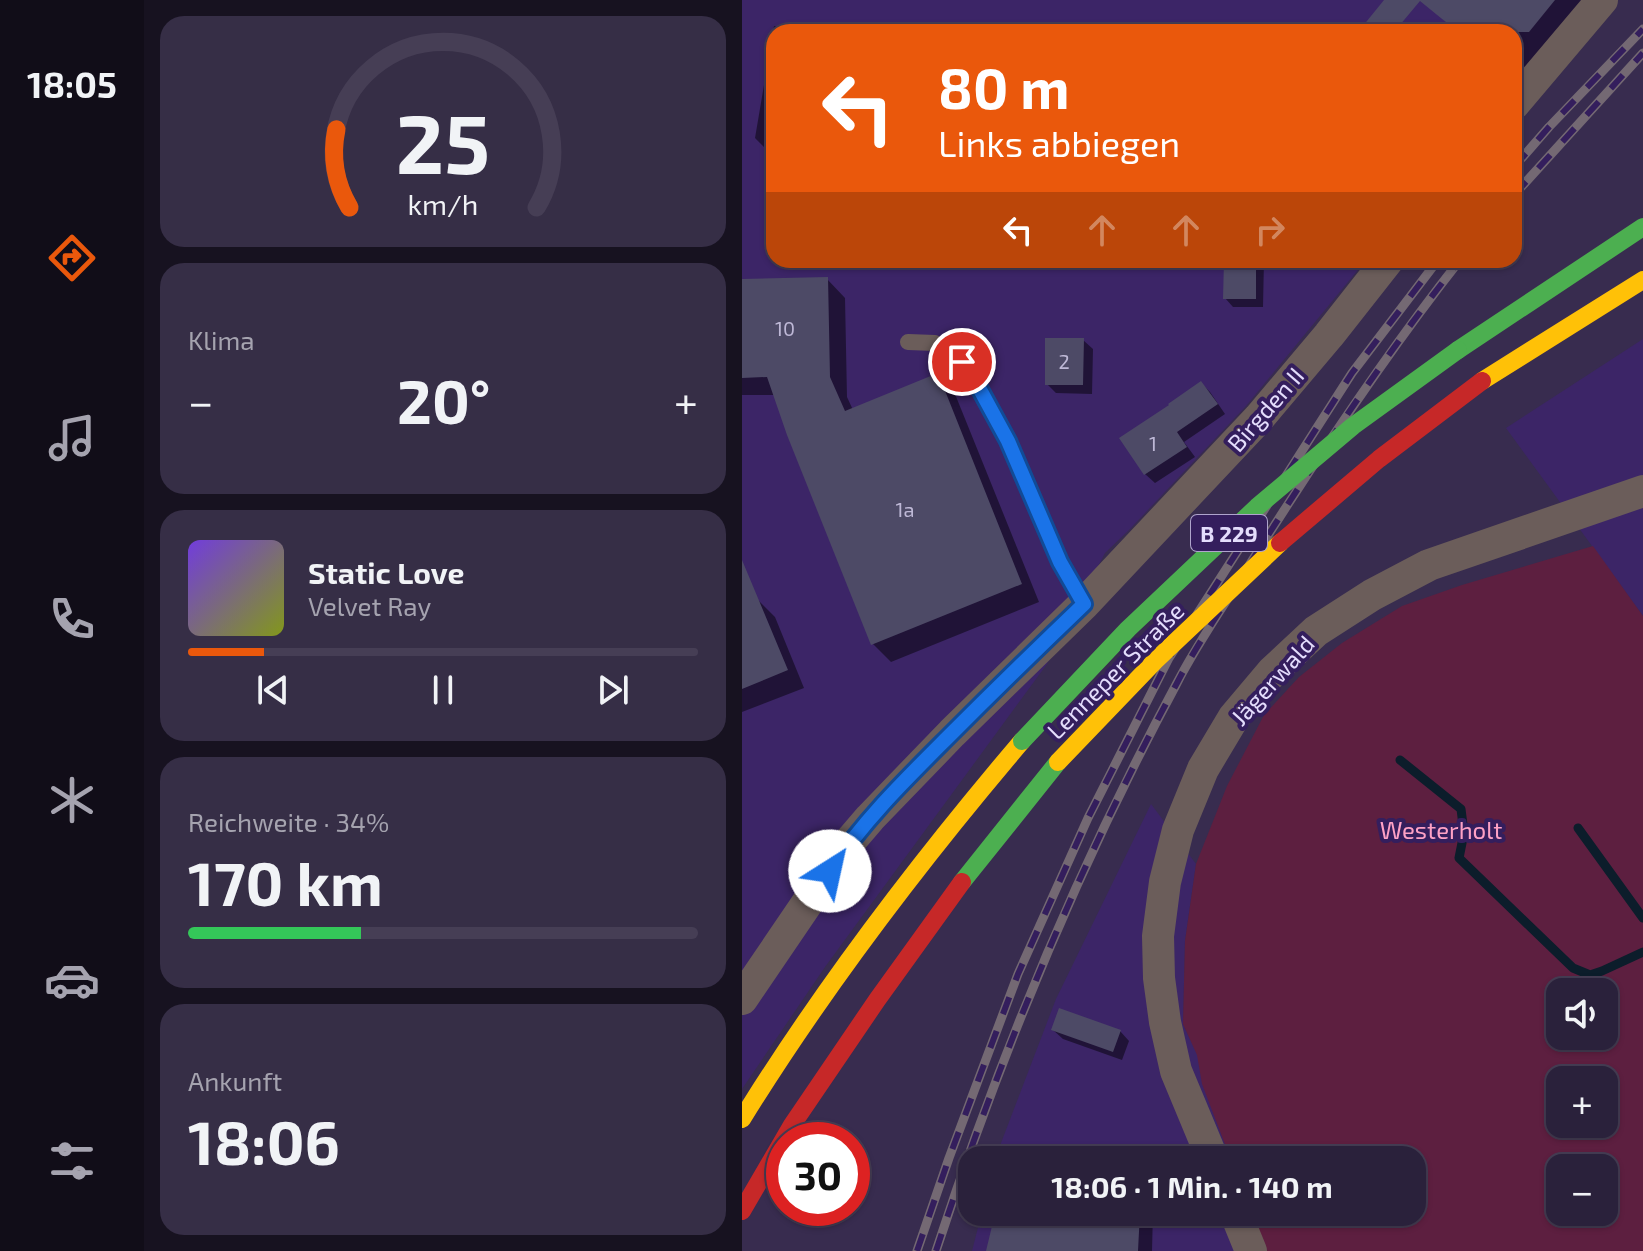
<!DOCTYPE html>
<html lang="de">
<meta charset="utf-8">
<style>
body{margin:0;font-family:"Exo 2",sans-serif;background:#362e46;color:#f1f3f6;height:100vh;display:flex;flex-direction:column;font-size:30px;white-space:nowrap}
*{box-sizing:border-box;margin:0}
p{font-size:26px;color:#a5a3af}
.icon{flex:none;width:44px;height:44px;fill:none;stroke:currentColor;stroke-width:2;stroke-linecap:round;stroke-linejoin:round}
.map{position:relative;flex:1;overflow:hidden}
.sheet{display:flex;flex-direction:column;gap:16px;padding:16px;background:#171220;width:598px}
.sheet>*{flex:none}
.hud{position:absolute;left:24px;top:24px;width:756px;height:244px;border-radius:24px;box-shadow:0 2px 6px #0004,0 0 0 2px #463e55;background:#ea580c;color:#fff;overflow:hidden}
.buttons{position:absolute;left:804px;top:978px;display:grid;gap:16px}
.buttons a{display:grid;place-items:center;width:72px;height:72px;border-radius:16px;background:#2a213b;box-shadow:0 2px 6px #0004,0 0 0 2px #463e55;font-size:40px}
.speed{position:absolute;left:24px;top:1122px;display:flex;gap:16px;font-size:40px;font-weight:700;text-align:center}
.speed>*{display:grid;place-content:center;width:104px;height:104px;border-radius:50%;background:#2a213b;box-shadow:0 2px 6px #0004,0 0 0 2px #463e55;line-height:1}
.speed .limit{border:12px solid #d22;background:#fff;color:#111}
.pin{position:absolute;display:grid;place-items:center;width:68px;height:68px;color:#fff;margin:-34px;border:4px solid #fff;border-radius:50%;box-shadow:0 2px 8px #0007}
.me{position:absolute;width:88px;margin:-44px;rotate:35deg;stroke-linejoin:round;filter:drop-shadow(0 0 6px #0008)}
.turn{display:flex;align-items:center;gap:28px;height:168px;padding:0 40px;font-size:36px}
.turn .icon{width:104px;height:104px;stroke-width:2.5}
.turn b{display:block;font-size:56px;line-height:68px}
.lanes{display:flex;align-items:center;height:76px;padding:0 40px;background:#0003;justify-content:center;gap:40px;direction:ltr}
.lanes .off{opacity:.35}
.big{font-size:60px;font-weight:700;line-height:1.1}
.sheet .widget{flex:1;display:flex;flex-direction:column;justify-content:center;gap:12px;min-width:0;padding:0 28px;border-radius:24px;background:#362e46}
.sheet .dial{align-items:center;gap:0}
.dial svg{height:208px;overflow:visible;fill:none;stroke:#463e55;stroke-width:7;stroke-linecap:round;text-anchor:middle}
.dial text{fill:#f1f3f6;stroke:none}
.song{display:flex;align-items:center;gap:24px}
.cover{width:96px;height:96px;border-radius:12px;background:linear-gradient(135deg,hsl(260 70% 55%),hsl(70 70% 35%))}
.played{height:8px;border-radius:4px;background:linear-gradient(90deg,#ea580c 15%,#463e55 15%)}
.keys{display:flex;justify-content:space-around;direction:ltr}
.heat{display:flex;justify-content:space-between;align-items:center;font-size:44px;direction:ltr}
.charge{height:12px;border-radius:6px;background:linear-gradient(90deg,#34c759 34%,#463e55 0)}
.trip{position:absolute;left:216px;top:1146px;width:468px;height:80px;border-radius:24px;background:#2a213b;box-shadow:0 2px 6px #0004,0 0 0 2px #463e55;font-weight:700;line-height:80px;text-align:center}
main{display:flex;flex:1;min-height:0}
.tab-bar{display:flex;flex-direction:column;width:144px;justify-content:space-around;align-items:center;background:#110d18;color:#a5a3af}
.tab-bar .icon{width:56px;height:56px}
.tab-bar .active{color:#ea580c}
.tab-bar b{font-size:36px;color:#f1f3f6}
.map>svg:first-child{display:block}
.built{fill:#3c2567}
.green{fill:#5d1f40;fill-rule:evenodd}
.shadow{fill:#0007}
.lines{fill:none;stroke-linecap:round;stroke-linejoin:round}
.stream{stroke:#0c1d2b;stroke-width:9}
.building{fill:#4d4a66}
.lane{stroke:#6b5d5a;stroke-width:16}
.street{stroke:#6b5d5a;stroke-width:32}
.fast{stroke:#4caf50;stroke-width:18}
.slow{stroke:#ffc107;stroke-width:18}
.jam{stroke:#c62828;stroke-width:18}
.rail-casing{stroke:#746973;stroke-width:9}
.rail{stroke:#341e5d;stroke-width:6;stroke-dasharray:18;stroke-linecap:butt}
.fast-bridge{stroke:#4caf50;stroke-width:18}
.slow-bridge{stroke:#ffc107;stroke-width:18}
.jam-bridge{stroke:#c62828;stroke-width:18}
.route-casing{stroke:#114b97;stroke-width:20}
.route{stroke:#1a73e8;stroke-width:14}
.labels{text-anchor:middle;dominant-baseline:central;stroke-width:8;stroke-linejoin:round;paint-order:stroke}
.number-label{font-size:20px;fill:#beb8d6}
.shield{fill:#341e5d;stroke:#afa4cc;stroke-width:2}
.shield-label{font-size:22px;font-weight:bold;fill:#e4ddfc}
.street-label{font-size:24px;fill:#e4ddfc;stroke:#341e5d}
.park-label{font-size:24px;fill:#fea1c5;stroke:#341e5d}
</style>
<main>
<nav class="tab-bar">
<b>18:05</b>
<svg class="icon active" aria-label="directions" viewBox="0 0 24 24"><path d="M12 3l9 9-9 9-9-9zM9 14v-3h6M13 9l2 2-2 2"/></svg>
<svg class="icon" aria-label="music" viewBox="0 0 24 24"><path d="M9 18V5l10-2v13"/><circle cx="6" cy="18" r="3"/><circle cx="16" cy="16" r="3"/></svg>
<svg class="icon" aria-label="phone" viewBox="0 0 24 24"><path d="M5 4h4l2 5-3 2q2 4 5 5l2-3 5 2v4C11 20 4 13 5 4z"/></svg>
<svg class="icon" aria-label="climate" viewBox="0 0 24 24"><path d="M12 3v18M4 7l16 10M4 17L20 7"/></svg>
<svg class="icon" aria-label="car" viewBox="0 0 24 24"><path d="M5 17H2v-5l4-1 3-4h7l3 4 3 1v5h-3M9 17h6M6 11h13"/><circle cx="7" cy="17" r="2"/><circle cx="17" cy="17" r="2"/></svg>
<svg class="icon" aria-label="filters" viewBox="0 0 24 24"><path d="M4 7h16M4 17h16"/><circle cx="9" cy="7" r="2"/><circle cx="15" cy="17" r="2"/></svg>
</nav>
<section class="sheet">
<div class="widget dial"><svg viewBox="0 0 100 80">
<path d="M14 69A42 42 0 1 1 86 69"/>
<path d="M14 69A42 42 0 0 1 9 39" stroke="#ea580c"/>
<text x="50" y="56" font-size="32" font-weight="700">25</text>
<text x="50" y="72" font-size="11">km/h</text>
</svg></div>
<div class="widget"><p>Klima</p>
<div class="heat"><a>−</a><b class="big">20°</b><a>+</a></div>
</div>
<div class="widget">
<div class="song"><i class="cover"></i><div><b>Static Love</b><p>Velvet Ray</p></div></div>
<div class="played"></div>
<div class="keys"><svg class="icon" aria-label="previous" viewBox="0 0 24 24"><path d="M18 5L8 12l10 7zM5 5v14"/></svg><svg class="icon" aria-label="pause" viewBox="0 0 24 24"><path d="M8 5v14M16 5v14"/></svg><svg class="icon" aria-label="next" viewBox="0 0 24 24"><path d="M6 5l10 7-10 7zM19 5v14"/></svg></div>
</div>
<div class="widget"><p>Reichweite · 34%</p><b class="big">170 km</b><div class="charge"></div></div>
<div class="widget"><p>Ankunft</p><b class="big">18:06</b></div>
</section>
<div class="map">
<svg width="901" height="1251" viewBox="0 0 901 1251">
<rect width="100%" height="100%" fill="#382c4f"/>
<path class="built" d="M0 0H847L772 82V32H32V260H624L504 406 387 530 363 553 305 664 83 967 0 1089Z
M901 339V616L764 428Z
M409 804 454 864 443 941 441 1024 505 1160H254L259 1143 314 999Z
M240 1212H530L548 1251H230Z"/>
<path class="green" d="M851 546 901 616V1251H524L509 1212H670V1160H489L460 1084 455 1055 441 1024 443 941 454 864 485 786 522 715 557 677 600 643 660 606 720 585ZM818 992H862V1036H818ZM818 1080H862V1124H818ZM818 1168H862V1212H818Z"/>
<path class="shadow" d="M680 0H846L772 80V32H715Z
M661 22 665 26 659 32H629Z
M32 26 62 32H32V153L27 152 13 138Z
M484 260H522L521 307H491L483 298Z
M85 279 103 298 105 397 111 410 195 375 213 394 297 602 149 662 131 644 33 395H0V281Z
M341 340 351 349 350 394 314 393 305 384Z
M459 383 468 392 483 414 442 442 453 457 413 483 403 474Z
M16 600 33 617 62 688 0 712V606Z
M311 1030 378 1031 387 1041 380 1060 321 1039Z
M296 1154 400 1158 401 1160H295Z
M255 1212H411L410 1251H246Z"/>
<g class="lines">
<path class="stream" d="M658 760 719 809 722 833 717 858 831 968 848 975 860 971 901 952
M836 828 901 918"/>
</g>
<path class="building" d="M642 0H813L787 32H716L678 1 652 32H616Z
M482 260H514V299H481Z
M86 277 88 377 103 411 196 373 280 584 129 645 45 435 25 377 0 378V279Z
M303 338H342L341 385H303Z
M459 381 476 404 435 432 445 447 402 475 377 438 427 405 426 404Z
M0 560 46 670 0 689Z
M317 1008 379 1030 371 1052 309 1030Z
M272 1212H398L396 1251H244L251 1222 271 1227Z"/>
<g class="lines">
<path class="lane" d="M166 342 193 343 207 349 220 362 235 384 266 441 318 562 342 604"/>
<path class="street" d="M772 104 860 0
M0 999 104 846 128 818 210 733 342 604 517 418 587 335 646 260
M471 1160 434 1071 423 1022 417 978 416 936 423 882 436 830 461 769 492 717 530 672 574 631 630 595 687 565 901 491
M493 1212 509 1251"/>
<path class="fast" d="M716 350 901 227
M220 882 316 762"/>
<path class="slow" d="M740 381 901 280
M0 1119C83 985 178 861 280 741"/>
<path class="jam" d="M0 1211 50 1125 135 1000 220 882"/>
<defs>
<path id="rail" d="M772 167 807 127 901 29
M772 195 901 53
M175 1251 207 1158 276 974 346 818 427 658 610 373 696 260
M194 1251C258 1055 337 865 435 683 457 640 486 600 511 559 576 456 643 355 718 260"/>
</defs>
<use href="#rail" class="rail-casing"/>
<use href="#rail" class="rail"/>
<path class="fast-bridge" d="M280 741 386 629 515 507 611 426 716 350"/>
<path class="slow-bridge" d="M316 762 413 661 538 543"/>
<path class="jam-bridge" d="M538 543 637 459 740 381"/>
</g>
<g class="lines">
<defs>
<path id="route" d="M88 871C121 821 164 779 206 737 251 692 296 648 342 604L318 562 266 441 235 384 220 362"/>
</defs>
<use href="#route" class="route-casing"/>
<use href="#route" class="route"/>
</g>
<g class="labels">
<g class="number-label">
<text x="43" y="328">10</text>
<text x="322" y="361">2</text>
<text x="411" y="443">1</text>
<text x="163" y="509">1a</text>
</g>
<rect class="shield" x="449" y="515" width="76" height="36" rx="6"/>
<g class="shield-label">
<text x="487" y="533">B 229</text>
</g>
<g class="street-label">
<text transform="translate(523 409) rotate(-49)">Birgden II</text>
<text transform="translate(373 670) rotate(-45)">Lenneper Straße</text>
<text transform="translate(530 680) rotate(-48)">Jägerwald</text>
</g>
<g class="park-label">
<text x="699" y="829">Westerholt</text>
</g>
</g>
</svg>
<div class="buttons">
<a><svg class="icon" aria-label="sound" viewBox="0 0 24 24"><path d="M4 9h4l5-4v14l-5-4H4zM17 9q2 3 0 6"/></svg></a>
<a>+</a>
<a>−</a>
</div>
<div class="speed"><div class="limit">30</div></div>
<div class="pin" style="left:220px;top:362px;background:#d93025"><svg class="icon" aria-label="arrive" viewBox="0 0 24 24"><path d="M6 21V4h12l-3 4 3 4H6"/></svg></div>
<svg class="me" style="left:88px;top:871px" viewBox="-20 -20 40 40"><circle r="19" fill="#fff"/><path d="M0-13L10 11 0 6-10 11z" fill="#1a73e8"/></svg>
<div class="trip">18:06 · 1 Min. · 140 m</div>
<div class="hud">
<div class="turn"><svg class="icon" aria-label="left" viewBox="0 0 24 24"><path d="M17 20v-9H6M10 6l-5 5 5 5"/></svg><div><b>80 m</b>Links abbiegen</div></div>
<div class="lanes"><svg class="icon" aria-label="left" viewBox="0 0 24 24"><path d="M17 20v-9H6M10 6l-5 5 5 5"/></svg><svg class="icon off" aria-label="ahead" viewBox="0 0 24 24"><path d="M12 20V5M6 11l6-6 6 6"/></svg><svg class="icon off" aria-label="ahead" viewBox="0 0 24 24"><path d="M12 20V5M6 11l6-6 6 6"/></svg><svg class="icon off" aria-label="right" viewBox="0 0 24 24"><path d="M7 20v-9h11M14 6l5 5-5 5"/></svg></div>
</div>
</div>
</main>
